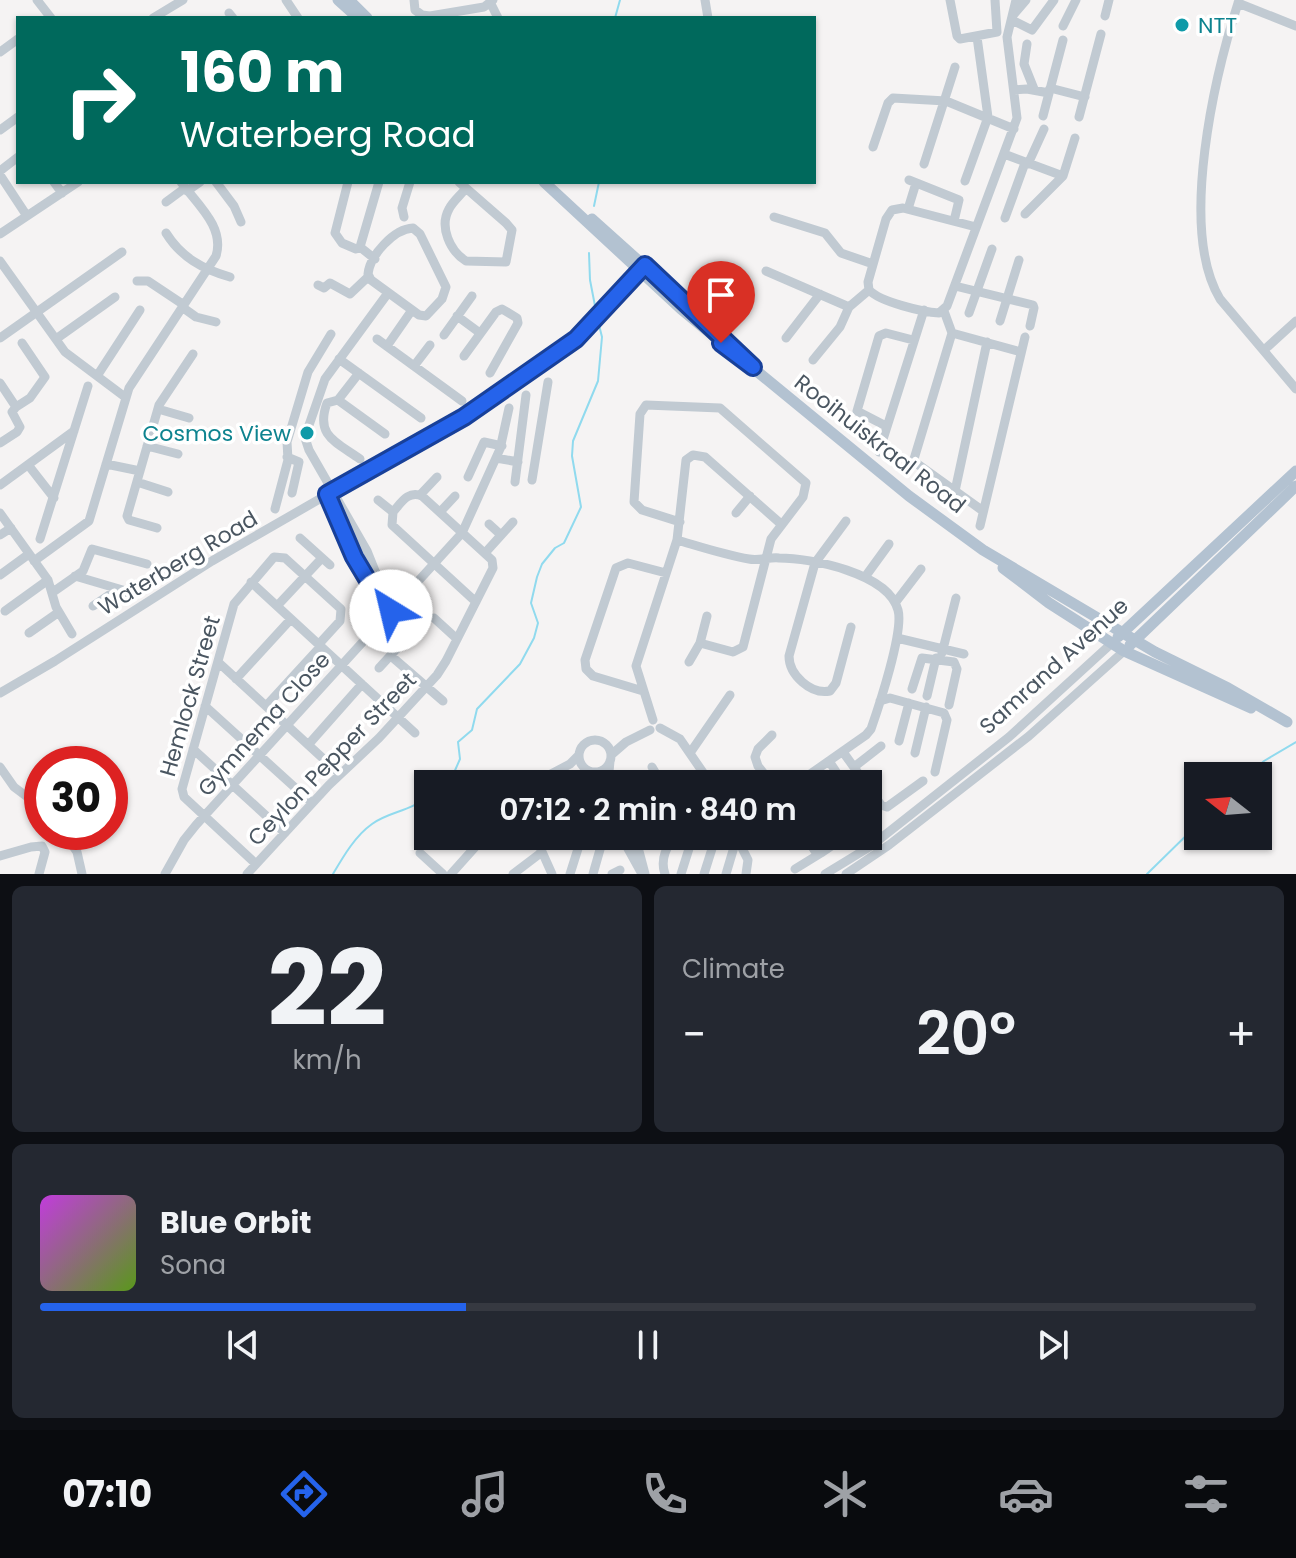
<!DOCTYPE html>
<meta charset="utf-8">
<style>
body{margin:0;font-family:Poppins,sans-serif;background:#242831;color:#f1f3f6;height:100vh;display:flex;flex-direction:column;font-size:30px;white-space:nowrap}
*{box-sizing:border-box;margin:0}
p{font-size:26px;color:#9ea1a6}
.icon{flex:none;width:44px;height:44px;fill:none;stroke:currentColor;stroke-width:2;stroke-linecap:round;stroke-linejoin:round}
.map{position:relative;height:874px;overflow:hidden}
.panel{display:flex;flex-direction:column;gap:12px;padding:12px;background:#0d0f14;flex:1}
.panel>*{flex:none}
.top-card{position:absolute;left:16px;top:16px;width:800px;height:168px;border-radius:0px;box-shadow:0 2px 6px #0004;background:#00695c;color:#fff;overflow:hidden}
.needle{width:52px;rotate:287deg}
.tools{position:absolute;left:1184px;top:762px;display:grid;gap:16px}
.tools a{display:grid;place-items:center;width:88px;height:88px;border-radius:0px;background:#171b24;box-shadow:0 2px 6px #0004;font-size:40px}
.speed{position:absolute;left:24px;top:746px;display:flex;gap:16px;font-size:40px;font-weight:700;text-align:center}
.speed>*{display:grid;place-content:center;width:104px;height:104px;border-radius:50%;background:#171b24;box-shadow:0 2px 6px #0004;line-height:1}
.speed .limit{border:12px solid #d22;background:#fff;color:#111}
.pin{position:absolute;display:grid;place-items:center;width:68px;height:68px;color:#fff;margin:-82px -34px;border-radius:50% 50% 50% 0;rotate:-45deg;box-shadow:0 0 8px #0007}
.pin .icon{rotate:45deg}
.me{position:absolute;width:88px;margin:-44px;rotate:324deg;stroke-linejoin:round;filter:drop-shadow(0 0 6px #0008)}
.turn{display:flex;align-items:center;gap:28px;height:168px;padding:0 32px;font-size:36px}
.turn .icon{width:104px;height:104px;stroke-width:2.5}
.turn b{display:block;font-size:56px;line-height:68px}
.big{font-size:60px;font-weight:600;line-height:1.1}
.panel .card{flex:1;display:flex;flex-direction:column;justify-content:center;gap:12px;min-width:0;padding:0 28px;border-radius:12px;background:#242831}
.panel .dial{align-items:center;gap:0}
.dial b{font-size:104px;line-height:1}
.song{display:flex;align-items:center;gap:24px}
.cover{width:96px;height:96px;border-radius:12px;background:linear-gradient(135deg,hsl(290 70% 55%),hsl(90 70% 35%))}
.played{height:8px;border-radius:4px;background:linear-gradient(90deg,#2563eb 35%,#363941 35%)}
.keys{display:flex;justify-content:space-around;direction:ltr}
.heat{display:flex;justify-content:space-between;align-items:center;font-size:44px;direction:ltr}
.panel .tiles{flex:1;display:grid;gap:12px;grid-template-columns:1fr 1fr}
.card:last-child{grid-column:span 2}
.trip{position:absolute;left:414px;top:770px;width:468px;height:80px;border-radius:0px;background:#171b24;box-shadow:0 2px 6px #0004;font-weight:600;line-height:80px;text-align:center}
.dock{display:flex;height:128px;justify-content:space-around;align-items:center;background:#090b0e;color:#9ea1a6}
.dock .icon{width:56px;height:56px}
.dock .on{color:#2563eb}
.dock b{font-size:36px;color:#f1f3f6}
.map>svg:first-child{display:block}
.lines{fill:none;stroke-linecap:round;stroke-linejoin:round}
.stream{stroke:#90daee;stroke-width:2}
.minor{stroke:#c1cad2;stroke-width:9}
.major{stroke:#b3c2d1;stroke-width:11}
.route-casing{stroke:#184099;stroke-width:20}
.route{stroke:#2563eb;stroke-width:14}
.culture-dot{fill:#0f9aa8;stroke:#fff;stroke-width:3}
.labels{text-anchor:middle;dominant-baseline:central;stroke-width:7;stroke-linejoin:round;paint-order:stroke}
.culture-label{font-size:22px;fill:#0d838f;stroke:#fff;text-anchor:start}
.street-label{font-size:22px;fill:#4a5661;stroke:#fff}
</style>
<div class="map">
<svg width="1296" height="874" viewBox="0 0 1296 874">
<rect width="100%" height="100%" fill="#f5f3f3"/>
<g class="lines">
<path class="stream" d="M615 18 620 0
M594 206 599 182
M589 253 590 280 596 311
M1248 776 1264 761 1296 742
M449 784 460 759 458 742 472 730 477 709 520 664 534 638 538 623 531 603 537 577 542 564 555 548 564 543 581 507 572 456 573 441 598 381 602 337 598 321
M333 874C343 857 355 836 372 824 390 811 410 812 428 796
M1147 874 1198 824"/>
<path class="minor" d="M37 0 51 18
M286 0 298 18
M414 0 415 10 422 15 430 16 484 7 493 0
M705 0 708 18
M950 0 957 36 960 39 997 32 995 0
M1239 0C1215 74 1178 229 1220 299L1296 389
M1238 3 1296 26
M491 4 498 18
M229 13 233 18
M1014 14 1026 0
M1105 16 1109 0
M153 18 183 0
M1012 20 1032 30 1054 0
M1063 26 1076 0
M1027 44 1024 64 1034 89
M0 52 18 39
M1050 88 1085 97
M1014 90 1027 89 1049 93
M1043 116 1063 40
M1079 117 1101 34
M0 130 18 117
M873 147 888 103 893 98 946 101 1014 129
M1004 154 1063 176 1075 138
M924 164 955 67
M1028 164 1044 129
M0 171 18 157
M0 175 27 216
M909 180 959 200 954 221
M965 181 988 117 977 37
M54 182 62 193
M216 182 234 206 241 222
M348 182 335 233 342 243 356 249 360 247 375 259
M459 182 506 223 512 230 506 262 466 261C450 251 439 227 449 209 453 201 461 195 466 188
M187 191 200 182
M166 202 185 188
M908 209 916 183
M1025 214 1063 176
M404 217 402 208 410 182
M774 217 825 233 841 253 873 264
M1005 218 1025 163
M413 228 420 234 446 287 442 299 426 316 419 315 371 280 368 274C370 255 394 229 413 228Z
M166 233C181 257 202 269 230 277
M0 234 78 182
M360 247 379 182
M0 261 65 352 125 397
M766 271 849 307
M137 281H148L184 305
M318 285 324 288 330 283 350 294 369 276
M955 286 1033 305 1034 308 1030 326
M869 290C880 302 923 312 939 313L947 306 1017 118 1007 37 1016 0
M869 290 868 282 886 219 892 210 903 208 976 227
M182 307 196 317 216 322
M944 311 952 333 1021 352
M969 313 992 249
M457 316 480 333
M1000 321 1019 260
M952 333 914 459 916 463 983 511
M444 335 472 296
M0 338 122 252
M786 338 820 294
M56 339 115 297
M377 339 462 401
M387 346 412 310
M1264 350 1296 321
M464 356 496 312 502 309 517 318 518 323 490 373
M339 359 421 418
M813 360 840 327 849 307 869 290
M414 366 430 345
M359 373 338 400 327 403C315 436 336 442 360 459
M97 376 140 310
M0 383 16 407 12 412 20 427 17 432 0 443
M338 400 385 434
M16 407 30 398 45 377 22 343
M158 409 189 418
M886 426 857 411 879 336 886 333 913 340
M308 428 325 379 388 293
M305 438 309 450 367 551 391 611
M147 446 178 454
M879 452 924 310
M405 455 438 437
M287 457 299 462 292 493
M496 458 518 462
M106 464 140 471
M29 466 54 498
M468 477 484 442 502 446
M532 480 548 382
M137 482 168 492
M515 482 526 395
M0 485 74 431
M326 488 354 557 380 601
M955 491 987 342
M420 495 437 477
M378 500 393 512
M275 509 288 460 287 442 308 372 331 334
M440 512 455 496
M0 513 48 580 56 607 72 634
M736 513 750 496
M846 521 815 563 789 656C789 675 811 695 830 691L836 683 851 627
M680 522 642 510 634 502 640 414 646 405 720 408 806 483 803 497 771 539 743 647 733 652 700 643
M489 524 501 535
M980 526 1025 337
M157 528 129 520 127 516 159 405 193 354
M0 535 11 528
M300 538 330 565
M40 539 88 386
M677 540C701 547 725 555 749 559 759 561 769 557 779 558 811 558 888 573 898 610 904 631 879 706 871 729L866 735 796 784
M485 553 513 522
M34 561 89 521 129 388 216 256C225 227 197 204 181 182
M0 575 29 554
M75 576 126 591 130 597
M865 577 889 544
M251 582 415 733
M378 583 393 591 412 588
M53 592 83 571 92 549 147 564
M895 603 921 569
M93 606 118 589
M277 606 322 558
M5 611 48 580
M434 618 457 639
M29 633 59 612
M369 633 374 612 373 593
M897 638 964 654
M942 653 956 598
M391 656 443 701
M218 662 340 774
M689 662 700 643 707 616
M379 668 402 643
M236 679 291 619
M912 689 922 658 954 662 957 669 949 705
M643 691 593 676 586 669 585 660 616 568 628 563 666 573
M0 693 55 661 212 561 481 406 581 334 644 266
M927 696 936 658
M880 701 890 698 944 713 947 720 935 772
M205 706 312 803
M266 706 321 646
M653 720 636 666 677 540 686 460 693 455 705 457 781 524
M660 728 680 739 711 784
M772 735 758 749 755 757 758 766 772 784
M579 756a16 16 0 1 1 32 0a16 16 0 1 1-32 0Z
M899 741 909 703
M308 745 362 684
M193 749 285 833
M843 752 866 784
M690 753 730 695
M915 753 926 707
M611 755 626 742 650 730
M610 761 609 772 613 784
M829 761 844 784
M0 767 14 787 42 808
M652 767 662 784
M854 767 881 746
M532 784 570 764 579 755
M827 784 838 776
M868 787 881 805 887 807 923 781
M63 832 77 852 82 874
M535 836 552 874
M621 836 642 874
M635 836 645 874
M736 836 748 860 746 874
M805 836 815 851 821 853 846 836
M540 848 548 844 553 836
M420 853 443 874
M0 856 31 847 42 846 45 852 39 874
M256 864 184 797 182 789 234 604 274 557 285 558 341 609 340 621 319 644
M795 869 821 853
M165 874 184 840 196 825 462 533 500 449 509 408
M247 874 329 785 379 738 437 675 446 661 493 568 492 560 422 496C408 490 401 503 393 512L392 525 476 602
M451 874 485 836
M513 874 542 852
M570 874 582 836
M593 874 603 839
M612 874 620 870
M665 874C660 860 666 844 678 836
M681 874 693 836
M704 874 716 836
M726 874 737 837
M825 874 871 846 1009 737 1112 643
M846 874 889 845 1029 736 1124 651"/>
<path class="major" d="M338 0 358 18
M349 0 367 18
M544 182 681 309 909 496 983 550 1155 652 1228 688 1287 722
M592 219 710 325
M1003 568 1049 603 1124 651 1251 708
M1118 637 1296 471
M1130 645 1296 486"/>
</g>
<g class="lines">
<defs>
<path id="route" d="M391 611 388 614 354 557 327 494 464 417 576 339 645 265 753 367 721 343"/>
</defs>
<use href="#route" class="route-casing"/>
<use href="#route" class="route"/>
</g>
<g class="culture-dot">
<circle cx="1182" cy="25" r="8"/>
<circle cx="307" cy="433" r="8"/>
</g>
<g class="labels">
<g class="culture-label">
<text x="1198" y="25">NTT</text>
<text x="291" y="433" text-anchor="end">Cosmos View</text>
</g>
<g class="street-label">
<text transform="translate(880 444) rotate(38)">Rooihuiskraal Road</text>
<text transform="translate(178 563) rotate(-31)">Waterberg Road</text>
<text transform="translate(1054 666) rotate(-42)">Samrand Avenue</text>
<text transform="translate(190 696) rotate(-74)">Hemlock Street</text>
<text transform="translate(264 724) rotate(-48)">Gymnema Close</text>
<text transform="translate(332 759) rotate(-46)">Ceylon Pepper Street</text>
</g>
</g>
</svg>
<div class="tools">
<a><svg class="needle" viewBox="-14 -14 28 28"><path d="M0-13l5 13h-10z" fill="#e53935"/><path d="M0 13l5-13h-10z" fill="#9ea1a6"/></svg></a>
</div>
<div class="speed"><div class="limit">30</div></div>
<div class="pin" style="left:721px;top:343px;background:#d93025"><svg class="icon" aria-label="arrive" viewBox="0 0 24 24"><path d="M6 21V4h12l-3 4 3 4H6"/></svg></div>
<svg class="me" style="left:391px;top:611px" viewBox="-20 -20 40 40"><circle r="19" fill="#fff"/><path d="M0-13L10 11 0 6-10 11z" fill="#2563eb"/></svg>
<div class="trip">07:12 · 2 min · 840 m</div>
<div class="top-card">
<div class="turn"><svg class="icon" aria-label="right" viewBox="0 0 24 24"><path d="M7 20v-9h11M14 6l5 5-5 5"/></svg><div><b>160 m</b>Waterberg Road</div></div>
</div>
</div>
<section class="panel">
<div class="tiles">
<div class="card dial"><b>22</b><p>km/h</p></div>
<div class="card"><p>Climate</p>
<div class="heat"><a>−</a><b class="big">20°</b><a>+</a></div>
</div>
<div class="card">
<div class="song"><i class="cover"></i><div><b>Blue Orbit</b><p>Sona</p></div></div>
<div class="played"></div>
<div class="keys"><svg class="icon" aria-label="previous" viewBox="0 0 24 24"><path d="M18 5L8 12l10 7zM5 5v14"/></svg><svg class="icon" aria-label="pause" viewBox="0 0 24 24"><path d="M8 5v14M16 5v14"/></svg><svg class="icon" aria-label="next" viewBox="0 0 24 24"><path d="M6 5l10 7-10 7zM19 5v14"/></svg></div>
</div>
</div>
</section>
<nav class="dock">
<b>07:10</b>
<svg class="icon on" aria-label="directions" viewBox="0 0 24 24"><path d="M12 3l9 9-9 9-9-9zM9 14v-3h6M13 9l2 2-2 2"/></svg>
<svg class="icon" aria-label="music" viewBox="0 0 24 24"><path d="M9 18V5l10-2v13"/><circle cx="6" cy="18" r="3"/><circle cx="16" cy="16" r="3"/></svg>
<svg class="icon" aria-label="phone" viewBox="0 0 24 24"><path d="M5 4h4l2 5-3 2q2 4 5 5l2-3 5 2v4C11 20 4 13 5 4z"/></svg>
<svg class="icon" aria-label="climate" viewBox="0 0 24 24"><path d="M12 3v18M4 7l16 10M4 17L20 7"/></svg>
<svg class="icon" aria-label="car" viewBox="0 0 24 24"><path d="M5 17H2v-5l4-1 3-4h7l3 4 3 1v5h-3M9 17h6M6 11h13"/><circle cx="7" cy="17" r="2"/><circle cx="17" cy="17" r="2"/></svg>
<svg class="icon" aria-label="filters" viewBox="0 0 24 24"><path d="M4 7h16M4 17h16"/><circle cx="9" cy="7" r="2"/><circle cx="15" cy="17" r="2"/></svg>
</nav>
